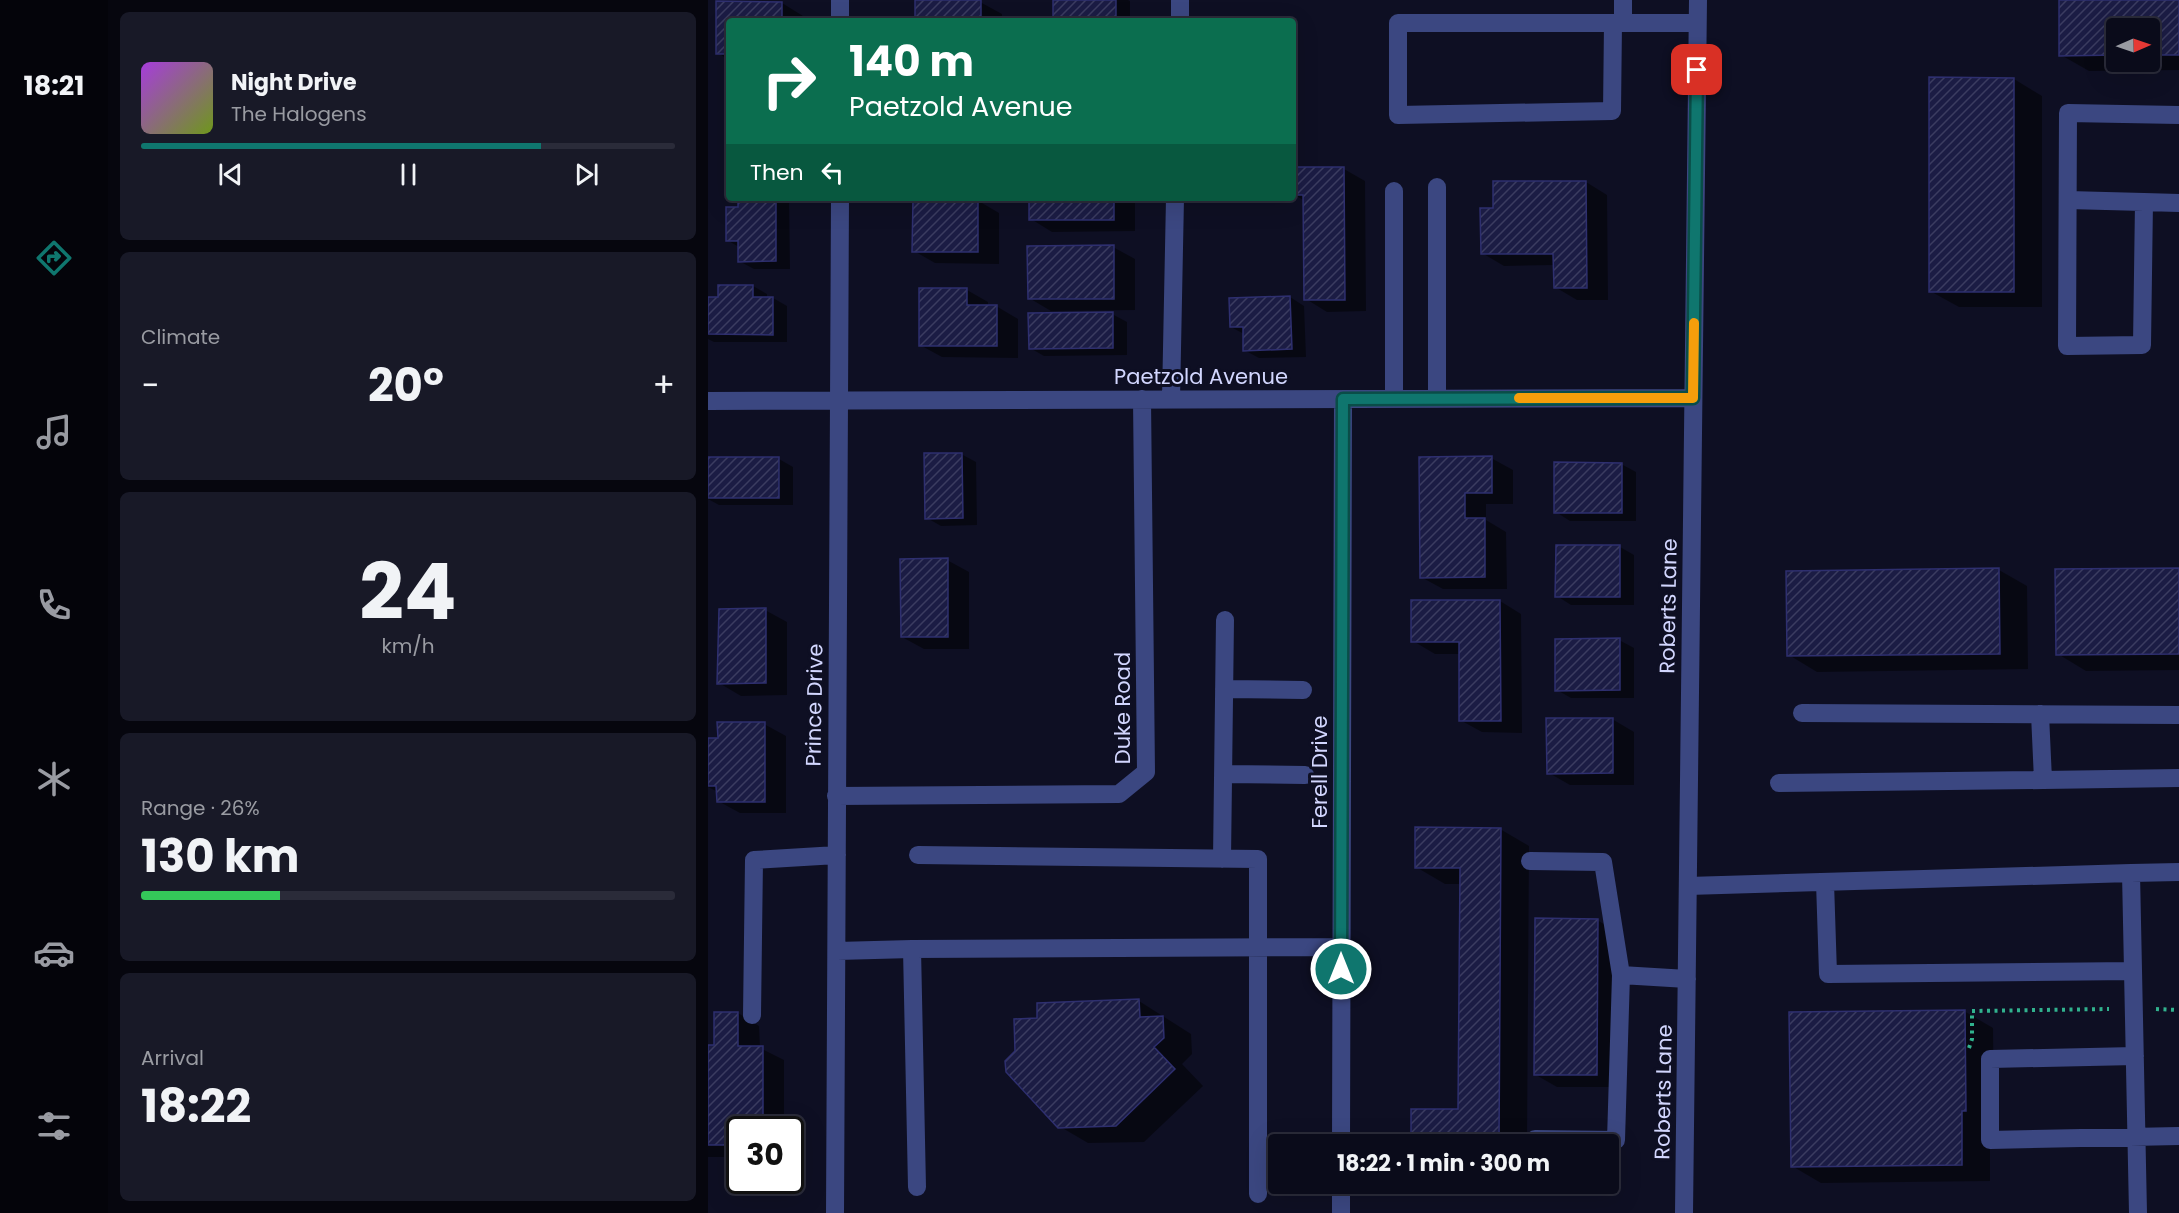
<!DOCTYPE html>
<meta charset="utf-8">
<style>
body{margin:0;font-family:Poppins,sans-serif;background:#181927;color:#f1f3f6;height:100vh;display:flex;flex-direction:column;font-size:22px;white-space:nowrap}
*{box-sizing:border-box;margin:0}
p{font-size:20px;color:#999ba2}
.icon{flex:none;width:33px;height:33px;fill:none;stroke:currentColor;stroke-width:2;stroke-linecap:round;stroke-linejoin:round}
.map{position:relative;flex:1;overflow:hidden}
.panel{display:flex;flex-direction:column;gap:12px;padding:12px;background:#06060e;width:600px}
.panel>*{flex:none}
.top-card{position:absolute;left:18px;top:18px;width:570px;height:183px;border-radius:6px;box-shadow:0 6px 24px #0002,0 0 0 2px #2a2b39;background:#0b6e4f;color:#fff;overflow:hidden}
.needle{width:39px;rotate:88deg}
.controls{position:absolute;left:1398px;top:18px;display:grid;gap:12px}
.controls a{display:grid;place-items:center;width:54px;height:54px;border-radius:6px;background:#0a0b1a;box-shadow:0 6px 24px #0002,0 0 0 2px #2a2b39;font-size:30px}
.speed{position:absolute;left:18px;top:1116px;display:flex;gap:12px;font-size:30px;font-weight:700;text-align:center}
.speed>*{display:grid;place-content:center;width:78px;height:78px;border-radius:50%;background:#0a0b1a;box-shadow:0 6px 24px #0002,0 0 0 2px #2a2b39;line-height:1}
.speed .limit{border:3px solid #111;border-radius:9px;background:#fff;color:#111}
.pin{position:absolute;display:grid;place-items:center;width:51px;height:51px;color:#fff;margin:-26px;border-radius:12px;box-shadow:0 3px 9px #0006}
.me{position:absolute;width:66px;margin:-33px;rotate:0deg;stroke-linejoin:round;filter:drop-shadow(0 0 4px #0008)}
.turn{display:flex;align-items:center;gap:21px;height:126px;padding:0 24px;font-size:27px}
.turn .icon{width:78px;height:78px;stroke-width:2.5}
.turn b{display:block;font-size:42px;line-height:51px}
.then{display:flex;align-items:center;height:57px;padding:0 24px;background:#0003;gap:12px;font-size:22px}
.big{font-size:45px;font-weight:700;line-height:1.1}
.panel .card{flex:1;display:flex;flex-direction:column;justify-content:center;gap:9px;min-width:0;padding:0 21px;border-radius:9px;background:#181927}
.panel .dial{align-items:center;gap:0}
.dial b{font-size:78px;line-height:1}
.song{display:flex;align-items:center;gap:18px}
.cover{width:72px;height:72px;border-radius:9px;background:linear-gradient(135deg,hsl(280 70% 55%),hsl(80 70% 35%))}
.played{height:6px;border-radius:3px;background:linear-gradient(90deg,#0f766e 75%,#2a2b39 75%)}
.keys{display:flex;justify-content:space-around;direction:ltr}
.heat{display:flex;justify-content:space-between;align-items:center;font-size:33px;direction:ltr}
.charge{height:9px;border-radius:4px;background:linear-gradient(90deg,#34c759 26%,#2a2b39 0)}
.trip{position:absolute;left:560px;top:1134px;width:351px;height:60px;border-radius:6px;background:#0a0b1a;box-shadow:0 6px 24px #0002,0 0 0 2px #2a2b39;font-weight:700;line-height:60px;text-align:center}
main{display:flex;flex:1;min-height:0}
.menu{display:flex;flex-direction:column;width:108px;justify-content:space-around;align-items:center;background:#04040a;color:#999ba2}
.menu .icon{width:42px;height:42px}
.menu .on{color:#0f766e}
.menu b{font-size:27px;color:#f1f3f6}
.map>svg:first-child{display:block}
.shadow{fill:#0007;fill-rule:evenodd}
.building{fill:url(#building-hatch);stroke:#2e2f6f;stroke-width:1.5}
.lines{fill:none;stroke-linecap:round;stroke-linejoin:round}
.path{stroke:#31b28e;stroke-width:4;stroke-dasharray:3 4.5;stroke-linecap:butt}
.minor{stroke:#3b4781;stroke-width:18}
.route-casing{stroke:#0a4d48;stroke-width:15}
.route{stroke:#0f766e;stroke-width:10}
.slow{stroke:#f59e0b;stroke-width:10}
.labels{text-anchor:middle;dominant-baseline:central;stroke-width:6;stroke-linejoin:round;paint-order:stroke}
.street-label{font-size:21px;fill:#d2d6fe;stroke:#0e0f23}
</style>
<main>
<nav class="menu">
<b>18:21</b>
<svg class="icon on" aria-label="directions" viewBox="0 0 24 24"><path d="M12 3l9 9-9 9-9-9zM9 14v-3h6M13 9l2 2-2 2"/></svg>
<svg class="icon" aria-label="music" viewBox="0 0 24 24"><path d="M9 18V5l10-2v13"/><circle cx="6" cy="18" r="3"/><circle cx="16" cy="16" r="3"/></svg>
<svg class="icon" aria-label="phone" viewBox="0 0 24 24"><path d="M5 4h4l2 5-3 2q2 4 5 5l2-3 5 2v4C11 20 4 13 5 4z"/></svg>
<svg class="icon" aria-label="climate" viewBox="0 0 24 24"><path d="M12 3v18M4 7l16 10M4 17L20 7"/></svg>
<svg class="icon" aria-label="car" viewBox="0 0 24 24"><path d="M5 17H2v-5l4-1 3-4h7l3 4 3 1v5h-3M9 17h6M6 11h13"/><circle cx="7" cy="17" r="2"/><circle cx="17" cy="17" r="2"/></svg>
<svg class="icon" aria-label="filters" viewBox="0 0 24 24"><path d="M4 7h16M4 17h16"/><circle cx="9" cy="7" r="2"/><circle cx="15" cy="17" r="2"/></svg>
</nav>
<section class="panel">
<div class="card">
<div class="song"><i class="cover"></i><div><b>Night Drive</b><p>The Halogens</p></div></div>
<div class="played"></div>
<div class="keys"><svg class="icon" aria-label="previous" viewBox="0 0 24 24"><path d="M18 5L8 12l10 7zM5 5v14"/></svg><svg class="icon" aria-label="pause" viewBox="0 0 24 24"><path d="M8 5v14M16 5v14"/></svg><svg class="icon" aria-label="next" viewBox="0 0 24 24"><path d="M6 5l10 7-10 7zM19 5v14"/></svg></div>
</div>
<div class="card"><p>Climate</p>
<div class="heat"><a>−</a><b class="big">20°</b><a>+</a></div>
</div>
<div class="card dial"><b>24</b><p>km/h</p></div>
<div class="card"><p>Range · 26%</p><b class="big">130 km</b><div class="charge"></div></div>
<div class="card"><p>Arrival</p><b class="big">18:22</b></div>
</section>
<div class="map">
<svg width="1471" height="1213" viewBox="0 0 1471 1213">
<defs>
<pattern id="building-hatch" width="6" height="6" patternUnits="userSpaceOnUse" patternTransform="scale(1.5)"><rect width="6" height="6" fill="#1b1c44"/><path d="M-1 1l2-2M0 6l6-6M5 7l2-2" fill="none" stroke="#3b3c60"/></pattern>
</defs>
<rect width="100%" height="100%" fill="#0e0f23"/>
<path class="shadow" d="M346 0H420L422 1V21H346Z
M1352 0H1471V70L1381 71 1353 55ZM1408 28H1442V62H1408Z
M272 2 294 14V21H209Z
M10 3H74L95 16V21H21V60L10 53Z
M1306 79 1334 96V307H1251L1222 291Z
M585 169H636L657 181 658 311 619 312 598 299 597 201 585 194Z
M878 182 899 195 900 300H869L847 287V265L796 266 774 253 787 210Z
M31 198H81L82 269H46L31 261V247L19 240 32 208Z
M323 198H427V231L344 232 323 219Z
M269 200 291 213V264L227 263 206 251Z
M405 247 427 259V310L343 311 321 298Z
M45 286 59 294V298H65L79 306V342H6L0 339V298H11Z
M259 290 280 302V306H288L310 319V358L234 357 212 345Z
M582 297 596 306 598 357 551 358 536 350V334L523 327Z
M404 314 419 322V355L336 356 322 348Z
M253 454 268 462 269 525 233 526 219 518Z
M713 458H783L805 470V504H778V520L798 532 799 589H735L713 577Z
M0 459H71L85 467V505H11L0 499Z
M913 464 928 472V521H862L848 512Z
M849 547H912L926 555V605H863L849 596Z
M239 560 261 572V649H216L194 637Z
M1471 569V670L1378 671 1350 654 1348 570Z
M1291 570 1319 586 1320 669 1109 672 1081 655Z
M792 601 813 614 814 733 774 732 752 720V654H727L705 641Z
M57 610 79 622V695L33 696 11 683Z
M911 640 926 648V698H863L849 690Z
M904 719 926 732V785H862L841 773Z
M56 724 78 736V813H32L10 801V792L0 787V739L11 740Z
M792 829 821 846 819 1144H718L704 1137 752 1111 753 884H737L708 867Z
M889 920 911 933 910 1087H849L828 1075Z
M431 1001 483 1034 484 1054 474 1064 495 1086 436 1142 380 1143 351 1126 308 1052 331 1019Z
M1256 1011 1285 1028 1286 1126 1282 1127V1181L1113 1183 1084 1166Z
M30 1013 51 1026 52 1048 76 1060V1130H32V1157H0V1047H8Z"/>
<path class="building" d="M207 0H273V21H207Z
M345 0H408V21H345Z
M1351 0H1471V55H1442V28H1408V55L1351 56Z
M8 1 74 2V21H21V54H8Z
M1221 77 1306 78V292H1221Z
M19 102H21V154H19Z
M585 167H636L637 300H596L595 195H585Z
M785 181H878L879 288H846L845 254H773L772 208H785Z
M30 198H68V261L30 262V241H18V207H30Z
M321 198H406V220H321Z
M205 199H270V252H204Z
M406 245V299H320L319 246Z
M10 285H45V297H65V335L0 334V297H10Z
M211 288H259V305H289V346H211Z
M582 296 584 349 535 351V327H522L521 298Z
M405 312V348L321 349 320 313Z
M216 453H254L255 518 217 519Z
M784 456V493H757V518H777V577L712 578 711 457Z
M0 457H71V498H0Z
M846 462 914 463V513H846Z
M848 545H912V597H847Z
M240 558V637H193L192 559Z
M1291 568 1292 654 1079 656 1078 571Z
M1471 568V654L1348 655 1347 569Z
M703 600H792L793 721H751V642H703Z
M58 608V683L9 684 11 609Z
M912 638V690L847 691V639Z
M838 718H905V773L839 774Z
M9 722H57V802H9L8 786H0V738H10Z
M707 827 793 828 791 1144H727V1138H703V1109H750L752 868H707Z
M827 918 890 919 889 1075H826Z
M431 999 432 1017 455 1016 456 1038 446 1047 467 1069 408 1126 350 1128 298 1072 297 1061 307 1051 306 1019 329 1018V1003Z
M1257 1010 1258 1111H1254V1165L1083 1167 1081 1012Z
M6 1012H30V1046H55V1130H32V1145H0V1045H6Z"/>
<g class="lines">
<path class="path" d="M1448 1009 1469 1010
M1261 1048 1264 1039V1011L1401 1009"/>
<path class="minor" d="M132 21V0
M472 21V0
M905 23 904 111 690 115V23H989
M915 23V0
M729 187V398
M1360 200 1436 202 1434 345 1359 346 1360 113 1471 115
M1436 202 1471 203
M463 399 467 198
M686 399V191
M0 401 985 398
M516 689 595 690
M1094 713 1471 715
M1332 714 1335 780 1471 778
M515 774 597 775
M1071 783 1335 780
M128 796 411 794 438 772 434 399
M210 855 550 859V1194
M514 859 517 620
M822 861 895 862 913 975 979 979
M1117 882 1120 974 1425 971
M980 886 1423 873
M129 951 204 949
M44 1015 46 860 129 855
M1427 1056 1282 1059V1140L1471 1136
M827 1139 908 1140 913 975
M633 1144 635 399
M209 1187 204 949 634 947
M127 1213 132 198
M633 1213V1184
M976 1213 990 0
M1430 1213 1423 873 1471 872"/>
</g>
<g class="lines">
<defs>
<path id="route" d="M633 969 635 399 985 398 989 70"/>
</defs>
<use href="#route" class="route-casing"/>
<use href="#route" class="route"/>
<path class="slow" d="M811 398H985L986 323"/>
</g>
<g class="labels">
<g class="street-label">
<text x="493" y="376">Paetzold Avenue</text>
<text transform="translate(960 606) rotate(-89)">Roberts Lane</text>
<text transform="translate(106 705) rotate(-89)">Prince Drive</text>
<text transform="translate(414 708) rotate(-90)">Duke Road</text>
<text transform="translate(611 772) rotate(-90)">Ferell Drive</text>
<text transform="translate(955 1092) rotate(-89)">Roberts Lane</text>
</g>
</g>
</svg>
<div class="controls">
<a><svg class="needle" viewBox="-14 -14 28 28"><path d="M0-13l5 13h-10z" fill="#e53935"/><path d="M0 13l5-13h-10z" fill="#999ba2"/></svg></a>
</div>
<div class="speed"><div class="limit">30</div></div>
<div class="pin" style="left:989px;top:70px;background:#d93025"><svg class="icon" aria-label="arrive" viewBox="0 0 24 24"><path d="M6 21V4h12l-3 4 3 4H6"/></svg></div>
<svg class="me" style="left:633px;top:969px" viewBox="-20 -20 40 40"><circle r="17" fill="#0f766e" stroke="#fff" stroke-width="3"/><path d="M0-11L8 9 0 5-8 9z" fill="#fff"/></svg>
<div class="trip">18:22 · 1 min · 300 m</div>
<div class="top-card">
<div class="turn"><svg class="icon" aria-label="right" viewBox="0 0 24 24"><path d="M7 20v-9h11M14 6l5 5-5 5"/></svg><div><b>140 m</b>Paetzold Avenue</div></div>
<div class="then">Then<svg class="icon" aria-label="left" viewBox="0 0 24 24"><path d="M17 20v-9H6M10 6l-5 5 5 5"/></svg></div>
</div>
</div>
</main>
